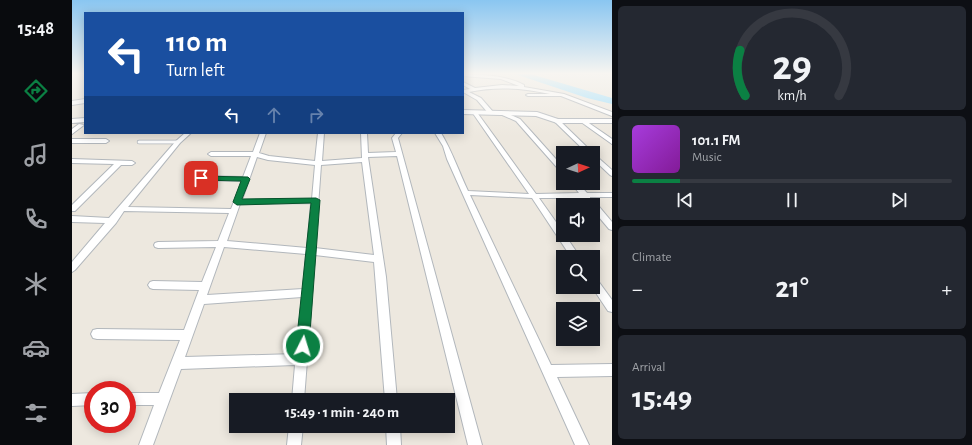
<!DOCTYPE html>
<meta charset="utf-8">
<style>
body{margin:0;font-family:"Alegreya Sans",sans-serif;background:#242831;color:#f1f3f6;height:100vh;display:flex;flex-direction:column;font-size:15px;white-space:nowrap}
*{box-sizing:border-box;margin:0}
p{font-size:13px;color:#9ea1a6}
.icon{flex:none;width:22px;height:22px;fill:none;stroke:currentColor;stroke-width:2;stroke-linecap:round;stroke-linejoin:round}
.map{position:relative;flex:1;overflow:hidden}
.panel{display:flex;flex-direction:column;gap:6px;padding:6px;background:#0d0f14;width:360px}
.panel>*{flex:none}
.top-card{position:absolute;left:12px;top:12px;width:380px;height:122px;border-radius:0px;box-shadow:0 2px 10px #0003;background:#1a4fa0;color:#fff;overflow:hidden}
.needle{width:26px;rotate:87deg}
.controls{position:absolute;left:484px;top:146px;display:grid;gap:8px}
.controls a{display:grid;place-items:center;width:44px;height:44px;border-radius:0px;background:#171b24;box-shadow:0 2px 10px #0003;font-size:20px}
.speed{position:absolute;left:12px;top:381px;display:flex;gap:8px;font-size:20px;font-weight:700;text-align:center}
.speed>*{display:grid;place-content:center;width:52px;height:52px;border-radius:50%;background:#171b24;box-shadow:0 2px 10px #0003;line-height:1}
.speed .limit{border:6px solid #d22;background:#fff;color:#111}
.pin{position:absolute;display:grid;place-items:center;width:34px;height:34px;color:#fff;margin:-17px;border-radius:8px;box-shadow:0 2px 6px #0006}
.me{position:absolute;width:44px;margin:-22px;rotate:5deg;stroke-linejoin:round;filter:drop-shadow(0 0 3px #0008)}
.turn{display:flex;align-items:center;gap:14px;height:84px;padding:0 16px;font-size:18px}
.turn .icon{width:52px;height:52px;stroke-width:2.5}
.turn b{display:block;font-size:28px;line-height:34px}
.lanes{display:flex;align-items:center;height:38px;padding:0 16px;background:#0003;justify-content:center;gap:20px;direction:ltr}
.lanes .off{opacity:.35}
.big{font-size:30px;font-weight:600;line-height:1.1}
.panel .card{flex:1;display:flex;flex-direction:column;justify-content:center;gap:6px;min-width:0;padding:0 14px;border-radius:6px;background:#242831}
.panel .dial{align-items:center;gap:0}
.dial svg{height:104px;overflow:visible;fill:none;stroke:#363941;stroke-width:7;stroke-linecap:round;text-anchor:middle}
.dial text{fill:#f1f3f6;stroke:none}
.song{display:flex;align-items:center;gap:12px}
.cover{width:48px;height:48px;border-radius:6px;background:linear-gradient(135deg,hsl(280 70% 55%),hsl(290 70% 35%))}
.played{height:4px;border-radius:2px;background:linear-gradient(90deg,#0b8043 15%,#363941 15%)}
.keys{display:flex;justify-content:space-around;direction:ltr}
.heat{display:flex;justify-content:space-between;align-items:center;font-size:22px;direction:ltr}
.trip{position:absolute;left:157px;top:393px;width:226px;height:40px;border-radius:0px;background:#171b24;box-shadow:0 2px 10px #0003;font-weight:600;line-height:40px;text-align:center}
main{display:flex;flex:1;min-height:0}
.tabs{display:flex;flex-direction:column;width:72px;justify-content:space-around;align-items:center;background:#090b0e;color:#9ea1a6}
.tabs .icon{width:28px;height:28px}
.tabs .selected{color:#0b8043}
.tabs b{font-size:18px;color:#f1f3f6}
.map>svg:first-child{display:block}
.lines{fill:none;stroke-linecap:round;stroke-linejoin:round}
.river{fill:#9de0ff;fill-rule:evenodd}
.lane-casing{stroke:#b2b7bc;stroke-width:4.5}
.street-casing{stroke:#b2b7bc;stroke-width:2}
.secondary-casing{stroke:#b3b8be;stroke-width:2}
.lane{stroke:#fff;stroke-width:3}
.street{fill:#fff;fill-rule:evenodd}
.secondary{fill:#fff;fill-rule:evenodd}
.route{fill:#0b8043;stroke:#07532c}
</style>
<main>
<nav class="tabs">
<b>15:48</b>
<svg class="icon selected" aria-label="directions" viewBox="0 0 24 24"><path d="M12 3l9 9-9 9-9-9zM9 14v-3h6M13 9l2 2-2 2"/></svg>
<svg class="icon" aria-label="music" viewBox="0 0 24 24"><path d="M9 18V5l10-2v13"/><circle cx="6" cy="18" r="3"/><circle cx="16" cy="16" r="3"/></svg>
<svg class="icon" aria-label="phone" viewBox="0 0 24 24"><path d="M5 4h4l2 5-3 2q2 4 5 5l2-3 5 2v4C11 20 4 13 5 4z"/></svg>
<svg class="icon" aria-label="climate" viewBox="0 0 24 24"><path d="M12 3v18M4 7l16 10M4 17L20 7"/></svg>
<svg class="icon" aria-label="car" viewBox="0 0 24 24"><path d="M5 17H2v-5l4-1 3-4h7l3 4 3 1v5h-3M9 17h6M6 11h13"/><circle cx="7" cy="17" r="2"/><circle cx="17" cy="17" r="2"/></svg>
<svg class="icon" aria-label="filters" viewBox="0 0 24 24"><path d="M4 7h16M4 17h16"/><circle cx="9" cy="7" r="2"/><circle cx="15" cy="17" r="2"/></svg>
</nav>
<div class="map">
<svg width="540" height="445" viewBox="0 0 540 445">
<rect width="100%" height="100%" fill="#ede8df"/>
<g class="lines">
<path class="river" d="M440 73H455L540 98V104L515 98Z"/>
<defs>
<path id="lane" d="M67 142H106"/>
<path id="street" d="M391 74C412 75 433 75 452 85V87L492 94 540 112V116L489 96H456L454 95 456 94H478C451 88 424 86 397 92L409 98 422 113 417 114 405 100 391 92V90L398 89 391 85V82L403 88 430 85 447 86 429 79 391 76Z
M400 111H404L464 194 507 193 499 183H506L515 193H540V197H518V200H515L511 198H467L491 232V235H493L508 257H499L460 198 398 195 479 365 540 364V376L485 377 517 445H503L375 159 371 146 363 133H369C380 151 387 172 396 191L457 194 400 112Z
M428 112H432L448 119 491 167V173L489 172 444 121 428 114Z
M13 118V122L0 123V119Z
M511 119 540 139V144L509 122 508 121Z
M483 120H487L520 152 521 153H515L483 122Z
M7 124 12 125 0 134V129Z
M113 133H119L108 143 56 207 159 209 170 181 129 180 126 178 129 176 171 177 179 156H139L136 154 139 152H181L188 133H194L187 153 197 156 243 161 246 133H252L250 161 290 158 289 133H295L296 153 324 152 320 138 324 133H330L326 138 410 445H396L325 156 296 157 314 277 325 400H313L302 262 243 255 232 400H220L223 365 109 369 81 445H67L82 405H55V393H87L108 340 25 339 21 338 19 334 21 330 25 329 112 330 127 290 81 289 78 288 76 285 78 282 81 281 130 282 144 247 86 248 83 247 82 245 83 243 86 242 146 241 157 213 52 211 44 223 3 270 0 272V262L33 223 0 222V216L37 218 104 141ZM185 157 196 160 243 165 240 199 170 200ZM290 162 302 255 243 248 249 165ZM239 203 235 248 155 241 168 204ZM152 247 234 254 231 289 135 295ZM230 297 224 354 113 357 132 304Z
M0 139H34L37 141 34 143H0Z
M521 154 523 155 540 170V176L538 175 521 159Z
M0 159 60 161 63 163 60 165H49L3 211H0V205L42 164 0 163Z
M518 203H524L540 222V230L537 229 521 210V205H517Z
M521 277 524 278 540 300V312L536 311 520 287H521Z
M21 393V405L0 406V394Z
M217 426H231L229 445H215Z
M314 426H328L329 445H315Z"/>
<path id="secondary" d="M13 99V103L0 105V101Z
M391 110 465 112 486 119H540V123H485L464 116 391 114Z"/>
</defs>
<use href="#lane" class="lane-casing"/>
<use href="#street" class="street-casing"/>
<use href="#secondary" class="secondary-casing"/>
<use href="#lane" class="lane"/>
<use href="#street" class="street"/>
<use href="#secondary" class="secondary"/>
</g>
<linearGradient id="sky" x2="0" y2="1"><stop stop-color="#8ac6f1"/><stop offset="0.54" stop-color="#f7f5f1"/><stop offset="1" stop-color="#f7f5f1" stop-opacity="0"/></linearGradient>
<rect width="540" height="136" fill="url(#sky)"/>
<path class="route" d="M126 176 176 177 178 179 170 199 244 198 248 200 237 346 235 350 231 352 226 350 224 346 239 203 165 205 161 202 169 181 129 180 125 178Z"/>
</svg>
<div class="controls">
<a><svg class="needle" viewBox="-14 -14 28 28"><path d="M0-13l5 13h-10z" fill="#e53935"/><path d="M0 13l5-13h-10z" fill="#9ea1a6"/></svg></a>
<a><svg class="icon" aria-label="sound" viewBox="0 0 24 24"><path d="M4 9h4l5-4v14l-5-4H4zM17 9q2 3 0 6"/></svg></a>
<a><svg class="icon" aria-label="search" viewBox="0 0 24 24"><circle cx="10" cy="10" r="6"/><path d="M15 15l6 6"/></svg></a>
<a><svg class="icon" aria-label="layers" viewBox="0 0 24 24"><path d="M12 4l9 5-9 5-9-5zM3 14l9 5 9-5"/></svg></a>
</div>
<div class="speed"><div class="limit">30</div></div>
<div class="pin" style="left:129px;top:178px;background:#d93025"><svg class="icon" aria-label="arrive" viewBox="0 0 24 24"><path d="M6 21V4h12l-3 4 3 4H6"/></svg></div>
<svg class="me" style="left:231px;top:346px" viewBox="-20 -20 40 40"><circle r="17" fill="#0b8043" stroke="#fff" stroke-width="3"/><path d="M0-11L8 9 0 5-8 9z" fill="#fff"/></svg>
<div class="trip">15:49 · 1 min · 240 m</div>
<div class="top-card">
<div class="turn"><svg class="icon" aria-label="left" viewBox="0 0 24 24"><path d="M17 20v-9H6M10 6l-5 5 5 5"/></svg><div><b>110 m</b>Turn left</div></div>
<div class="lanes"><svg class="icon" aria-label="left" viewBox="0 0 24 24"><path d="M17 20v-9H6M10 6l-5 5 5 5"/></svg><svg class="icon off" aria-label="ahead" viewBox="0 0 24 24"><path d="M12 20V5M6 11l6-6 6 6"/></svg><svg class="icon off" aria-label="right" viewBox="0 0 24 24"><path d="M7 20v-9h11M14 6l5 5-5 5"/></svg></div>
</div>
</div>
<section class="panel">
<div class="card dial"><svg viewBox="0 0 100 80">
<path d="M14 69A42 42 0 1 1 86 69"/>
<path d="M14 69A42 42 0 0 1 10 34" stroke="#0b8043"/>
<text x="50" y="56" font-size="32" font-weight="700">29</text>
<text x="50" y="72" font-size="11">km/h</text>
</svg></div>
<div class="card">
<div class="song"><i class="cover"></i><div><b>101.1 FM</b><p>Music</p></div></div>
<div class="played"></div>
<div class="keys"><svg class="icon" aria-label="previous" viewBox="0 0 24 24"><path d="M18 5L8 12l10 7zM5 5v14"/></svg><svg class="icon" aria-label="pause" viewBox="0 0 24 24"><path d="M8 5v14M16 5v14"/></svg><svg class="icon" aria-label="next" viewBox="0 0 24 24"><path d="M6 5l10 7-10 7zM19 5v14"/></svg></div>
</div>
<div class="card"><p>Climate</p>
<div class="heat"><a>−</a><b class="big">21°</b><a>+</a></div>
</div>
<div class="card"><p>Arrival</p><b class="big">15:49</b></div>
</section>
</main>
